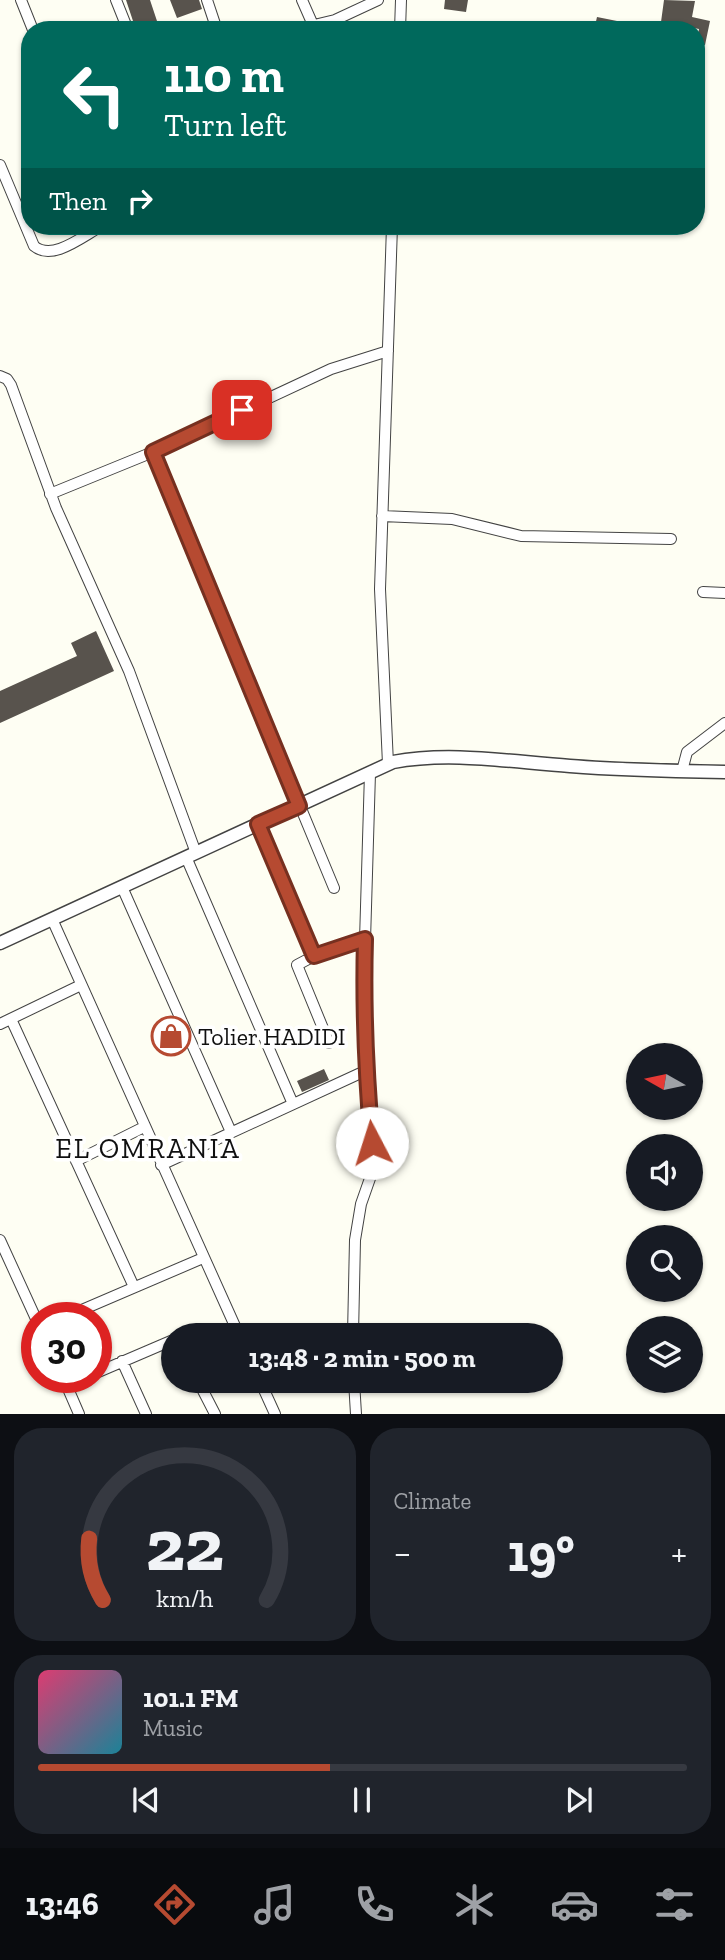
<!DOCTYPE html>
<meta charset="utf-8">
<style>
body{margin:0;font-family:"Zilla Slab",serif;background:#20242c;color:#f1f3f6;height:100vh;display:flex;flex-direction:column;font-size:26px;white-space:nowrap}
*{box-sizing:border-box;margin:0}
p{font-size:23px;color:#9ea1a6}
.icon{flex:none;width:38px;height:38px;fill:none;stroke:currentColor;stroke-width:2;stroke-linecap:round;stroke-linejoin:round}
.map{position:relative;height:1414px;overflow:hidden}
.sheet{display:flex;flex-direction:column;gap:14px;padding:14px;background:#0d0f14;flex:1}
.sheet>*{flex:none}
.hud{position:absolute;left:21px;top:21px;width:684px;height:214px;border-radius:28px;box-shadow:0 2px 5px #0004;background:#00695c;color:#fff;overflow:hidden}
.needle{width:46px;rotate:279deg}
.buttons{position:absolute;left:626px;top:1043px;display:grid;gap:14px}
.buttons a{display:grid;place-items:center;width:77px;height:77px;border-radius:50%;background:#171b24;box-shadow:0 2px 5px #0004;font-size:35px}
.speed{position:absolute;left:21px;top:1302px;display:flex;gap:14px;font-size:35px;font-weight:700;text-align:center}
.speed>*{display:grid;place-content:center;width:91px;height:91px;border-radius:50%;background:#171b24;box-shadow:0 2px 5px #0004;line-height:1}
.speed .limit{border:10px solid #d22;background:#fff;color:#111}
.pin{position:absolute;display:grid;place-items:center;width:60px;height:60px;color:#fff;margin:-30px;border-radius:14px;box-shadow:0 4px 10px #0006}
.me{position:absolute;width:77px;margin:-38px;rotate:355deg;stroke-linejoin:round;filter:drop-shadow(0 0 5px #0008)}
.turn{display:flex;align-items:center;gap:24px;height:147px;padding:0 28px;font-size:32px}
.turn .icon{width:91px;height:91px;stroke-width:2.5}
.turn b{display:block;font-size:49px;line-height:60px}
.then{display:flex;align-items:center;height:66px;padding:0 28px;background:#0003;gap:14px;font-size:26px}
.big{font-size:52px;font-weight:700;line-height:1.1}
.sheet .widget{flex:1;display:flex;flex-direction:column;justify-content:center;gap:10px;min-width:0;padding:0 24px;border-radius:28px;background:#20242c}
.sheet .dial{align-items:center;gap:0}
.dial svg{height:182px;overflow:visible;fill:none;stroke:#363941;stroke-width:7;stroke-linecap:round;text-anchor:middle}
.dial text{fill:#f1f3f6;stroke:none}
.song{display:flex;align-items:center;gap:21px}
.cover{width:84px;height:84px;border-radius:10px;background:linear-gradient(135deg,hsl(340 70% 55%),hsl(190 70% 35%))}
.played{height:7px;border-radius:4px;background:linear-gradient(90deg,#b64a31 45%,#363941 45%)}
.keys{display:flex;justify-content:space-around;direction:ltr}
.heat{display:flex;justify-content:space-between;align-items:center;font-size:38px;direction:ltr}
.sheet .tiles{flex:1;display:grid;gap:14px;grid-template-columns:1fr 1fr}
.widget:last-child{grid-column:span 2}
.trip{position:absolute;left:161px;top:1323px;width:402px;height:70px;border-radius:35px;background:#171b24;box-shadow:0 2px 5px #0004;font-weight:700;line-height:70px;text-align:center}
.tabs{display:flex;height:112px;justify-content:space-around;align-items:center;background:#090b0e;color:#9ea1a6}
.tabs .icon{width:49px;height:49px}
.tabs .on{color:#b64a31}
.tabs b{font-size:32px;color:#f1f3f6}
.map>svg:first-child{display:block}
.building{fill:#58534d}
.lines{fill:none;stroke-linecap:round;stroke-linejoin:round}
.minor-casing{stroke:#434343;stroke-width:12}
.tertiary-casing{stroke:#434343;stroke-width:15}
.minor{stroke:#fff;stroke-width:10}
.tertiary{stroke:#fff;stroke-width:12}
.route-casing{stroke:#763020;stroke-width:18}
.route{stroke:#b64a31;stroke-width:12}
.labels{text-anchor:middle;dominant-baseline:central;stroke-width:7;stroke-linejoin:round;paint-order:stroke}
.poi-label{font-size:24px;fill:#101010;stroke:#fff;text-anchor:start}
.quarter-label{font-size:28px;letter-spacing:2px;fill:#101010;stroke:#fff}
</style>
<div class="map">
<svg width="725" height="1414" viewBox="0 0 725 1414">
<rect width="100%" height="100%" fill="#fefef3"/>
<path class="building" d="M126 0H150L160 30H136Z
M170 0H199L202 9 177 18Z
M445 0H468L466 12 444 9Z
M664 0 695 1 692 17 710 21 705 45 696 44 699 29 661 22Z
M597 17 617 21 615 30H594Z
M96 631 114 671 0 723V691L77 656 71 643Z
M324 1069 329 1080 302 1092 297 1081Z"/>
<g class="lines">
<defs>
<path id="minor" d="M21 0 33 30
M116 0 128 30
M207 0 217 30
M302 0 313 25
M293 30 335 20 378 0
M400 30 401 0
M0 165 34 246C53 262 84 235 102 226
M0 376 7 379 11 385 56 508 129 671 196 853
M153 452 334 888
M50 494 153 452 331 369 388 351
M382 516 452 519 521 536 671 539
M703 592 725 593
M388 764 380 589 392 226
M682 771 687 752 725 723
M258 824 314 956
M186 857 293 1104
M122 887 231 1132
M52 919 239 1335
M11 1019 134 1287
M0 1024 81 985
M329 1043 297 965 314 956 365 939
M76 1161 144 1127
M161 1165 365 1071
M0 1240 37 1321
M63 1318 203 1258
M353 1335 355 1240 361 1204 374 1167 365 1071 363 1007 370 773
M122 1361 146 1414
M96 1373 173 1340
M63 1377 79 1414
M198 1381 215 1414
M260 1381 275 1414
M354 1381 356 1414
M66 1386 86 1377"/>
<path id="tertiary" d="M0 943 393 762C451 751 511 762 570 766 621 770 673 771 725 772"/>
</defs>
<use href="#minor" class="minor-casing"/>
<use href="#tertiary" class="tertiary-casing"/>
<use href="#minor" class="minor"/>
<use href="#tertiary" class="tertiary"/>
</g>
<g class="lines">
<defs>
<path id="route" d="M242 410 153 452 299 806 258 824 314 956 365 939C363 1008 366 1075 372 1143"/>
</defs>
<use href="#route" class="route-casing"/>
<use href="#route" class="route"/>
</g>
<defs>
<symbol id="shop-ring" viewBox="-11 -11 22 22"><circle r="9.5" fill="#fff" stroke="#b64a31" stroke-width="1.5"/><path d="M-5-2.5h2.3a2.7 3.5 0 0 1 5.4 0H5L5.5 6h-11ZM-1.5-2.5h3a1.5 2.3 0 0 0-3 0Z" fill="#b64a31"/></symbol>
</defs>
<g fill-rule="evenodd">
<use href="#shop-ring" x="149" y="1014" width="44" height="44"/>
</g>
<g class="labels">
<g class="poi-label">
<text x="198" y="1036">Tolier HADIDI</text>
</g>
<g class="quarter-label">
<text x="148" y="1148">EL OMRANIA</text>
</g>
</g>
</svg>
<div class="buttons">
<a><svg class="needle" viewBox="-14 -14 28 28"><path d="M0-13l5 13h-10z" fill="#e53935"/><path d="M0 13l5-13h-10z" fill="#9ea1a6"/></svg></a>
<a><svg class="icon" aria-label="sound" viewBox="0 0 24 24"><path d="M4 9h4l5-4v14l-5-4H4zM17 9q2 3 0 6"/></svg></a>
<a><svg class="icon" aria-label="search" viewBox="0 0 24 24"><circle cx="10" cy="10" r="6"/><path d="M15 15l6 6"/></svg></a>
<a><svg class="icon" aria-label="layers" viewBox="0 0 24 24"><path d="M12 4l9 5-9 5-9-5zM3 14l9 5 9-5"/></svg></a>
</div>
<div class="speed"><div class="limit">30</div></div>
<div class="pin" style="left:242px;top:410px;background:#d93025"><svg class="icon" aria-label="arrive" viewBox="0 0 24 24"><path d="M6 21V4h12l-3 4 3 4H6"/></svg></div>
<svg class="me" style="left:372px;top:1143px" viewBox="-20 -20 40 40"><circle r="19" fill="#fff"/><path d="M0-13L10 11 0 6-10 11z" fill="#b64a31"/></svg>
<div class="trip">13:48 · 2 min · 500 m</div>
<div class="hud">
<div class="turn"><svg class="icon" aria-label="left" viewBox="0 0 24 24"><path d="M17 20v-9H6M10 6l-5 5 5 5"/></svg><div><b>110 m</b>Turn left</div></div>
<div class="then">Then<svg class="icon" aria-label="right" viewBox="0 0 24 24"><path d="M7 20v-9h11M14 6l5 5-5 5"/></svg></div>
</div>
</div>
<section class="sheet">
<div class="tiles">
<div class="widget dial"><svg viewBox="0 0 100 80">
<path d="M14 69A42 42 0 1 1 86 69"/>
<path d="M14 69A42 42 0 0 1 8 42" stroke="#b64a31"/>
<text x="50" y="56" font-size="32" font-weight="700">22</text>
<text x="50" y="72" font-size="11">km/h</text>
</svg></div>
<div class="widget"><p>Climate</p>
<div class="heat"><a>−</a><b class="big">19°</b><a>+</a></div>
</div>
<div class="widget">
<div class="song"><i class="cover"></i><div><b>101.1 FM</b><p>Music</p></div></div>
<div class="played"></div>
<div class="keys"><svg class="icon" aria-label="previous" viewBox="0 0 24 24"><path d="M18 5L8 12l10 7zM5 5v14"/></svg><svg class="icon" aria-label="pause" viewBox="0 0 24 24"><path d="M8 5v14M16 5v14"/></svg><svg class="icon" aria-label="next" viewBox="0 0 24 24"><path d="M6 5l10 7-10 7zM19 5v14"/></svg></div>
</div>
</div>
</section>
<nav class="tabs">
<b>13:46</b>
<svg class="icon on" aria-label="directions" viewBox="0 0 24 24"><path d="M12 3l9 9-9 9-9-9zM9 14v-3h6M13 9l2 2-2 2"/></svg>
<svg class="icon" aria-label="music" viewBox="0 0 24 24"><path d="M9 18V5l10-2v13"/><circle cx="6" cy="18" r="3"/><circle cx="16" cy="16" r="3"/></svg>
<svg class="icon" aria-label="phone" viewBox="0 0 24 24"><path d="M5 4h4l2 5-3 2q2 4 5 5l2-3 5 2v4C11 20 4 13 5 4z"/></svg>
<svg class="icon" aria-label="climate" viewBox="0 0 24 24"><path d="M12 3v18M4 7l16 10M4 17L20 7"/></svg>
<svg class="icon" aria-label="car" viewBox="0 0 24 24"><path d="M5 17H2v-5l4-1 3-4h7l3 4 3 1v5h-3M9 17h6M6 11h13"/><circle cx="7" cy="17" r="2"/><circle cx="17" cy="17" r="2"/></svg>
<svg class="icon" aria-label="filters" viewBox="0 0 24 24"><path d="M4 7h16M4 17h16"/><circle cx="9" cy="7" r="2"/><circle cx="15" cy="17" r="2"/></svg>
</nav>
